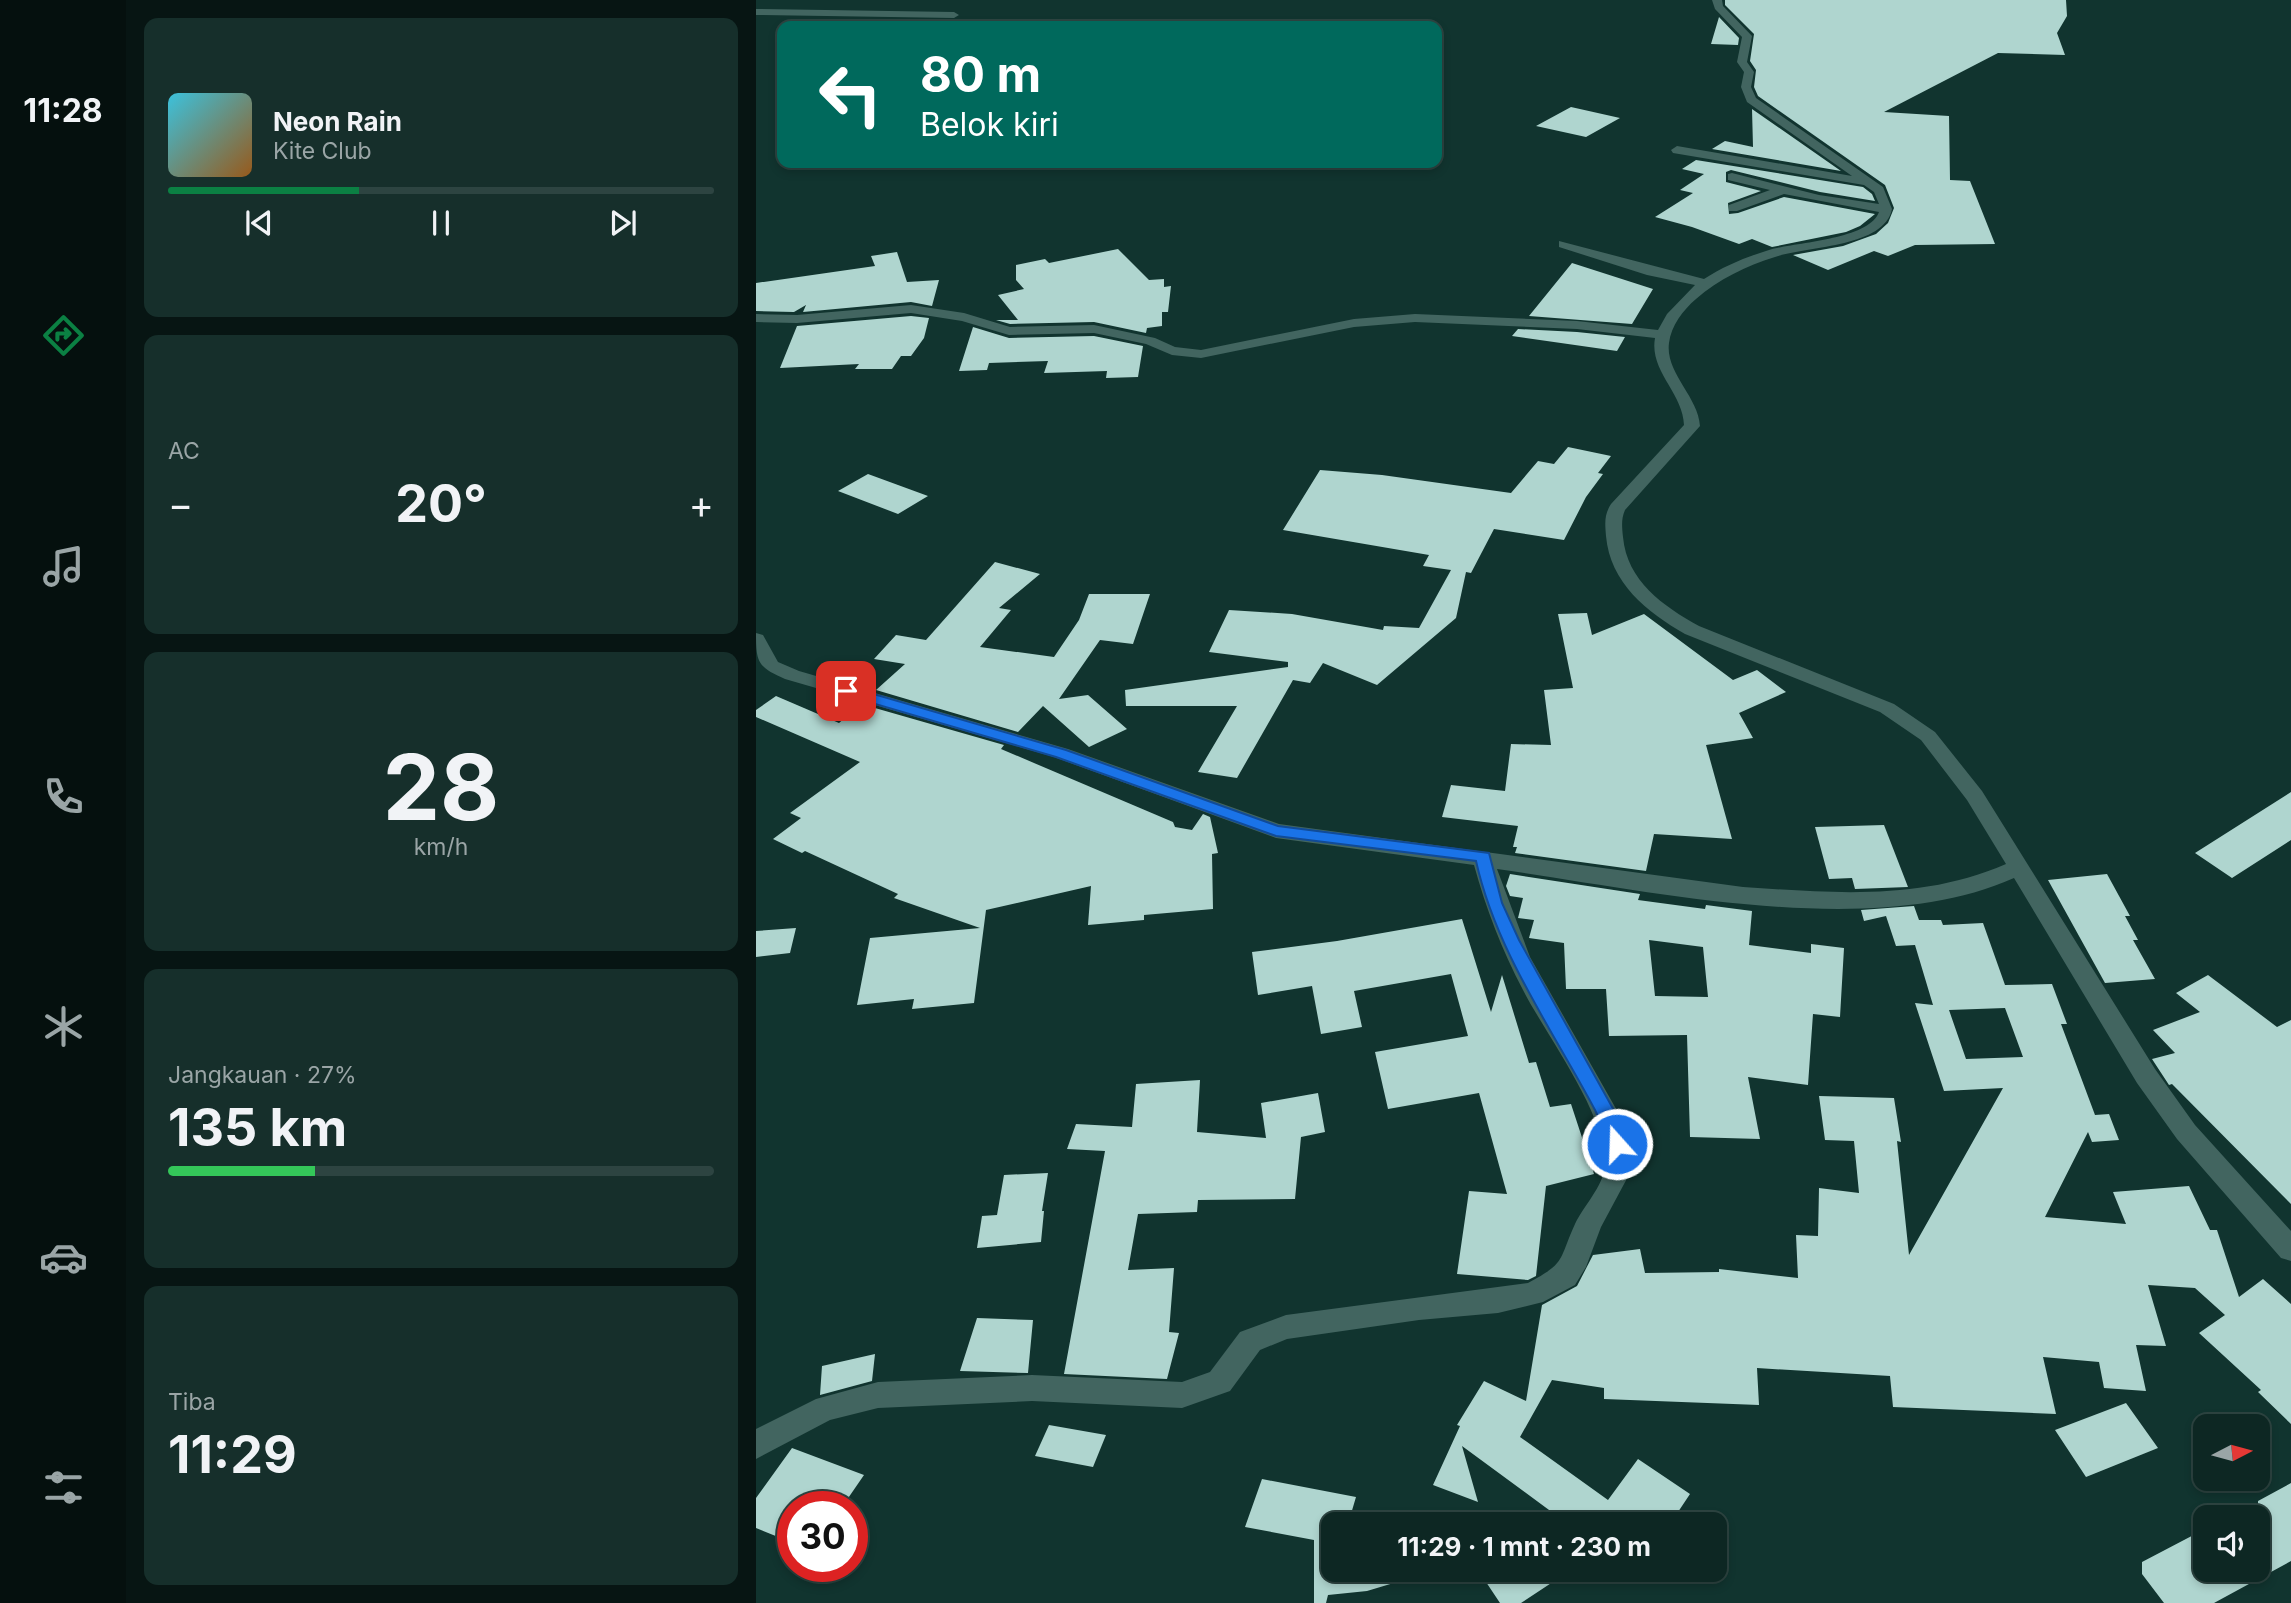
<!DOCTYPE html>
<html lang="id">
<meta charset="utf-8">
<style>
body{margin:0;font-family:Inter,sans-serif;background:#162f2b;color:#f1f3f6;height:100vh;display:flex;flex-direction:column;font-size:26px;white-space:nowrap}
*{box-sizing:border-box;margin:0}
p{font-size:23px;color:#9aa5a6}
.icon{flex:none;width:38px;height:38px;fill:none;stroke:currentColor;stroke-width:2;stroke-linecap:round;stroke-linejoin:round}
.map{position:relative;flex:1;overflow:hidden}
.sheet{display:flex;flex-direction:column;gap:18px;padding:18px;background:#071513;width:630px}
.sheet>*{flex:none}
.guide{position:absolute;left:21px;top:21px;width:665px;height:147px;border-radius:14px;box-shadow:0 4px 10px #0003,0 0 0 2px #2d4441;background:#00695c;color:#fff;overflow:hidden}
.needle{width:46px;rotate:84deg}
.controls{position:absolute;left:1437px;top:1414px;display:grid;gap:14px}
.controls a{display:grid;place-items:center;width:77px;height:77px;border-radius:14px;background:#0d2723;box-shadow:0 4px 10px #0003,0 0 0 2px #2d4441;font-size:35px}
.speed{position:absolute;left:21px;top:1491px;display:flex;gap:14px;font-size:35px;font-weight:700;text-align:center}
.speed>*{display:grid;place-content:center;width:91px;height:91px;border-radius:50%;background:#0d2723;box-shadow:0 4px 10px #0003,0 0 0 2px #2d4441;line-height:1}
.speed .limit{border:10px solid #d22;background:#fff;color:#111}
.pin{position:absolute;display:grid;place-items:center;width:60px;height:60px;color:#fff;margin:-30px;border-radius:14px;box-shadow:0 4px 10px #0006}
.me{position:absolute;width:77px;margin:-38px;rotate:340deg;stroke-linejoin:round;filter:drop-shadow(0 0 5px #0008)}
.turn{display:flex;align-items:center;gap:24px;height:147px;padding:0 28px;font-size:32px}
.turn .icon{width:91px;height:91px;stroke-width:2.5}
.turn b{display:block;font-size:49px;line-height:60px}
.big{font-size:52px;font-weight:700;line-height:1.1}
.sheet .widget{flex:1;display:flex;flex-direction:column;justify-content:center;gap:10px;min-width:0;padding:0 24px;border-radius:14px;background:#162f2b}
.sheet .dial{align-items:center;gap:0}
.dial b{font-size:91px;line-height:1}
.song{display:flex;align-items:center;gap:21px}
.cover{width:84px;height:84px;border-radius:10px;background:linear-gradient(135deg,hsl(190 70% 55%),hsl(30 70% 35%))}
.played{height:7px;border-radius:4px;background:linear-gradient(90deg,#0b8043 35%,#2d4441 35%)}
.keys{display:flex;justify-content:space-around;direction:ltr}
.heat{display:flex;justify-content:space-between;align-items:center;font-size:38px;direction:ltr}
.charge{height:10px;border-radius:5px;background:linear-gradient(90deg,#34c759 27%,#2d4441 0)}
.trip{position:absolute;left:565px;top:1512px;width:406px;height:70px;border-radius:14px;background:#0d2723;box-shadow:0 4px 10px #0003,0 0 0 2px #2d4441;font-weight:700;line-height:70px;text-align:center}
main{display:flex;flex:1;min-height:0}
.menu{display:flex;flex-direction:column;width:126px;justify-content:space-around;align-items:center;background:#05100e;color:#9aa5a6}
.menu .icon{width:49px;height:49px}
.menu .on{color:#0b8043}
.menu b{font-size:32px;color:#f1f3f6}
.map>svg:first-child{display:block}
.building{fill:#afd5cf;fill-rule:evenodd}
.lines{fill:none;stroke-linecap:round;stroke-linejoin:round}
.minor{fill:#426560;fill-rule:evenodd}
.route{fill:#1a73e8;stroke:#114b97;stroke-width:2}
</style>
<main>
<nav class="menu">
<b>11:28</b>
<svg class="icon on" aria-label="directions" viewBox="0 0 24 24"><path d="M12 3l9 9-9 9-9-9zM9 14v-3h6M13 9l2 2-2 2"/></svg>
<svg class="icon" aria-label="music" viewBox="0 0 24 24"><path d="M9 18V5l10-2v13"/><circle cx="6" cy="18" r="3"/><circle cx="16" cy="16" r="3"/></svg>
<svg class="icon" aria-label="phone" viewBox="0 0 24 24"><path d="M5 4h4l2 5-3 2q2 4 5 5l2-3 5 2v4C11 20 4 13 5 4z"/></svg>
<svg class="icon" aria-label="climate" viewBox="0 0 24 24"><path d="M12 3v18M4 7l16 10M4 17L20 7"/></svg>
<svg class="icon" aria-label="car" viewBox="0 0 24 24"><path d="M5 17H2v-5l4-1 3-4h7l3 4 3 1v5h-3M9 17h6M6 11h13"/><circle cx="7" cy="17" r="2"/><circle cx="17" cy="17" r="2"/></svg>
<svg class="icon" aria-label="filters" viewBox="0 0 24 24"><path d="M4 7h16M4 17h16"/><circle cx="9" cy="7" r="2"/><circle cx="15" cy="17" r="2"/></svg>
</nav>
<section class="sheet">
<div class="widget">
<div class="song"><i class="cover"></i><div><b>Neon Rain</b><p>Kite Club</p></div></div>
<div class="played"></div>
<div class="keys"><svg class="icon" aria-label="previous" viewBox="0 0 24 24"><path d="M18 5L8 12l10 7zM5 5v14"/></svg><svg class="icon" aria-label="pause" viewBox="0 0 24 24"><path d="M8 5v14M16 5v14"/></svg><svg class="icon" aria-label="next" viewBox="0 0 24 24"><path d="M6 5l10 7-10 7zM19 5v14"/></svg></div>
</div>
<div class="widget"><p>AC</p>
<div class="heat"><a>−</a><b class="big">20°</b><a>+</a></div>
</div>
<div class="widget dial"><b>28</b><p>km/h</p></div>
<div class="widget"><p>Jangkauan · 27%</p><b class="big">135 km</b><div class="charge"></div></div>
<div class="widget"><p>Tiba</p><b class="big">11:29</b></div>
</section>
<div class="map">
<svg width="1535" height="1603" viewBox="0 0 1535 1603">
<rect width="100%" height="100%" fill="#11342f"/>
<path class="building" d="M969 0H1310L1311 16 1301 33 1309 55 1242 53 1128 112 1193 116 1194 180 1214 181 1239 244 1159 245 1132 256 1118 251 1072 270 1037 255 1087 246 1120 234 1132 223 1138 208 1129 185 1002 96 998 87 1000 70 994 61 998 34 969 5Z
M963 17 983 38 982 45 955 44Z
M815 107 864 118 830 137 780 126Z
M996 109 1085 171 956 149 969 141 997 147Z
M940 160 1107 187 1116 194 1119 201 1064 192 975 170 970 172V182L1005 191 972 203 973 214 982 213 1028 197 1119 214 1104 226 1090 232 1016 247 996 239 983 244 936 227 899 217 937 193 924 190 948 174 926 169Z
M362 249 393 280 408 279V287L415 286 412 312H406V326L391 328 390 333 338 322 254 324 240 320H262L242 295 268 289 260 280V265L289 259 293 263Z
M141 252 151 282 183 280 176 306 155 302 47 312 50 305 38 312 0 311V283L119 266 115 256Z
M816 263 897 289 876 324 773 316Z
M155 316 173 318 168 338 155 356H145L136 369H99L103 364 24 368 41 326Z
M217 327 253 338 338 336 387 346 382 377 350 378 351 371 288 373 292 361 233 363 231 370 203 371Z
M762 329 821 332 869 337 861 351 756 336Z
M812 447 855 456 842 473 847 474 830 497 808 540 738 529 715 573 710 572 700 618 621 685 567 663 554 683 537 680 481 778 442 772 481 706H370L369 690 532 667V662L453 652 473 610 536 614 627 630 628 626 663 628 695 570 667 566 673 555 527 530 564 470 626 475 755 493 782 461 798 464Z
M112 474 172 496 142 514 82 491Z
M239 562 284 574 243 608 255 610 224 647 298 657 323 620 333 594H394L377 644 344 640 303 699 332 695 371 729 333 747 287 706 262 732 120 690 149 664 118 659 140 635 170 640Z
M831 613 836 635 888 614 977 680 1001 670 1030 692 983 713 997 738 950 745 976 839 898 834 890 871 759 853 761 847H757L762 826 686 817 695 785 749 791 755 744 795 745 788 690 817 688 802 614Z
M20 696 83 723 105 704 248 745 245 749 417 822 419 827 436 830 447 814 454 817 462 853 456 854 457 909 388 915V920L332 925 335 886 230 910 218 1003 156 1009 158 999 101 1005 114 938 224 928 138 898 142 894 49 851 46 853 17 839 45 818 34 813 104 762 0 717V710Z
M1535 792V840L1476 878 1439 853Z
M1128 825 1152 887 1099 889 1096 878 1073 879 1059 827Z
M754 874 884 894 882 900 949 909 950 905 996 911 993 945 1055 953V944L1088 948 1084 1017 1057 1014 1052 1085 992 1077 1004 1139 934 1137 931 1035 853 1036 850 989H810L808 943 773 938 778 920 762 918 767 898 754 896 750 886ZM893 940 947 947 952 997 899 996Z
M1351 874 1374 916H1369L1382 940H1377L1399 979 1349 983 1292 880Z
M1158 906 1163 920H1185L1187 925 1227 923 1249 985 1296 984 1311 1024H1305L1339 1115 1353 1114 1363 1140 1336 1142 1332 1132 1289 1217 1370 1224 1357 1192 1433 1186 1454 1230H1461L1483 1297 1507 1279 1535 1304V1424L1502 1392 1505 1390 1443 1333 1469 1315 1439 1288 1392 1285 1410 1346 1380 1345 1390 1391 1348 1388 1343 1362 1287 1357 1300 1414 1137 1407 1134 1376 1001 1368 1003 1405 848 1399V1388L796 1380 764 1437 852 1500 882 1459 934 1494 914 1524H812L706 1446 722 1502 677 1485 704 1426 701 1425 728 1381 770 1401 786 1305 821 1286 837 1255 884 1249 889 1273 963 1272V1269L1042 1278 1040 1235 1062 1236 1063 1188 1103 1193 1098 1141 1069 1140 1063 1096 1138 1098 1145 1142 1141 1141 1153 1255 1247 1088 1188 1091 1159 1003 1177 1005 1159 945 1140 946 1130 916 1108 921 1105 910ZM1249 1008 1267 1057 1210 1059 1193 1010Z
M706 919 735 1012 746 975 773 1063 780 1062 794 1107 815 1104 838 1174 790 1186 780 1276 772 1280 701 1274 713 1191 751 1194 723 1093 632 1109 619 1052 712 1036 695 974 598 991 606 1027 565 1034 556 986 502 995 496 952 581 941Z
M40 928 34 953 0 957V931Z
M1452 975 1521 1027 1535 1020V1204L1416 1084 1413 1085 1396 1059 1419 1053 1397 1030 1444 1012 1420 993Z
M444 1080 441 1132 510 1138 505 1103 562 1093 569 1132 545 1137 539 1199 442 1200 441 1212 382 1214 372 1270 418 1268 413 1332 423 1333 411 1379 308 1374 349 1151 311 1149 320 1124 376 1127 380 1084Z
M292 1173 286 1211H288L285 1242 221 1248 226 1216 241 1215 248 1175Z
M221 1318 277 1320 272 1373 204 1371Z
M119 1354 116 1381 64 1395 66 1366Z
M1370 1403 1402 1448 1330 1477 1299 1430Z
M293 1425 350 1435 337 1467 279 1456Z
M36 1448 108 1475 86 1507H37V1543L0 1528V1498Z
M506 1479 600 1497 592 1524H578V1570H681L611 1591 572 1595 570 1603H558V1540L489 1527Z
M1535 1483V1561L1458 1603H1408L1386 1574V1562L1449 1529V1570H1502V1501Z
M725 1513 729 1524H687Z
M722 1570H815L765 1603H744Z"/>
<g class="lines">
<path class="minor" d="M956 0H966L967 6 996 36 991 62 998 72 995 87 1000 98 1127 187 1136 209C1128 248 1050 246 1019 257 990 266 963 279 940 299 927 310 915 326 913 343 909 373 942 396 944 426L869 510C865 519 866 527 867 537 871 581 907 606 943 626L1138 704 1179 732 1226 791 1399 1069 1439 1125 1535 1231V1261L1525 1258 1421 1139 1381 1083 1258 878C1116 942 892 890 741 869L774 957 863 1114 874 1145 875 1171 845 1227 830 1267 819 1285 787 1302 742 1313 663 1320 531 1339 504 1350 474 1391 426 1408 276 1401 122 1408 74 1420 0 1459V1429L60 1399 122 1382 276 1375 426 1382 454 1372 484 1332 530 1315 772 1283C811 1262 802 1261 819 1224 827 1207 847 1186 849 1167 853 1118 790 1035 767 990 746 950 730 909 718 865L520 838 298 757 29 679C2 667 0 663 0 633L7 635 22 662 43 671 312 749 523 824 987 887C1077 893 1165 901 1250 864L1211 800 1165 740 1124 712 929 634C891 612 854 583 850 536 849 523 848 515 855 504L928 425C927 393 893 371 899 338L821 329 659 322 598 327 445 358 416 355 390 344 338 333 253 335 206 321 155 313 41 323 0 322V314L41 315 155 305 208 313 254 327 338 325 399 338 419 347 445 350 598 319 659 314 821 321 902 330 911 314 939 285 891 275 803 247V241L948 279C968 266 990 257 1013 250 1039 242 1113 240 1123 212L1028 194 981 211H973V205L1014 190 972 180V174L976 173 1063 195 1123 204 1118 192 1108 185 917 153 915 150 921 146 1096 176 991 102 985 87 988 72 981 62 986 37 959 9Z
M0 9 198 12 203 15 198 18 0 15Z"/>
</g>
<path class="route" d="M90 686 310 750 522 826 733 853 746 903 763 940 860 1114 871 1144 868 1150H854C848 1137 845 1122 839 1110 796 1029 740 951 720 861L520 836 300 757 85 694 83 691Z"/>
</svg>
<div class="controls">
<a><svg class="needle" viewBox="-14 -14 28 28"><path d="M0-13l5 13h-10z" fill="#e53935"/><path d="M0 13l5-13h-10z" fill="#9aa5a6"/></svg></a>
<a><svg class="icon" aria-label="sound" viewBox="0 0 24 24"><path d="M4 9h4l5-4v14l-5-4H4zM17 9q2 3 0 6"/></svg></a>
</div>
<div class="speed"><div class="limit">30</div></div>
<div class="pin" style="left:90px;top:691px;background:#d93025"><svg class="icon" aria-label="arrive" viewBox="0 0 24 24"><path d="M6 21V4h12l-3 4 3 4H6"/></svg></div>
<svg class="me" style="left:861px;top:1144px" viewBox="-20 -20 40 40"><circle r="17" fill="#1a73e8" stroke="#fff" stroke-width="3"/><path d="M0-11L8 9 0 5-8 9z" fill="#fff"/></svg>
<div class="trip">11:29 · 1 mnt · 230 m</div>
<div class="guide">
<div class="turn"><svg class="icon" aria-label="left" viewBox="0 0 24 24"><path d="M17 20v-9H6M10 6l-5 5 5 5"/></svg><div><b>80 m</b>Belok kiri</div></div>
</div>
</div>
</main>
